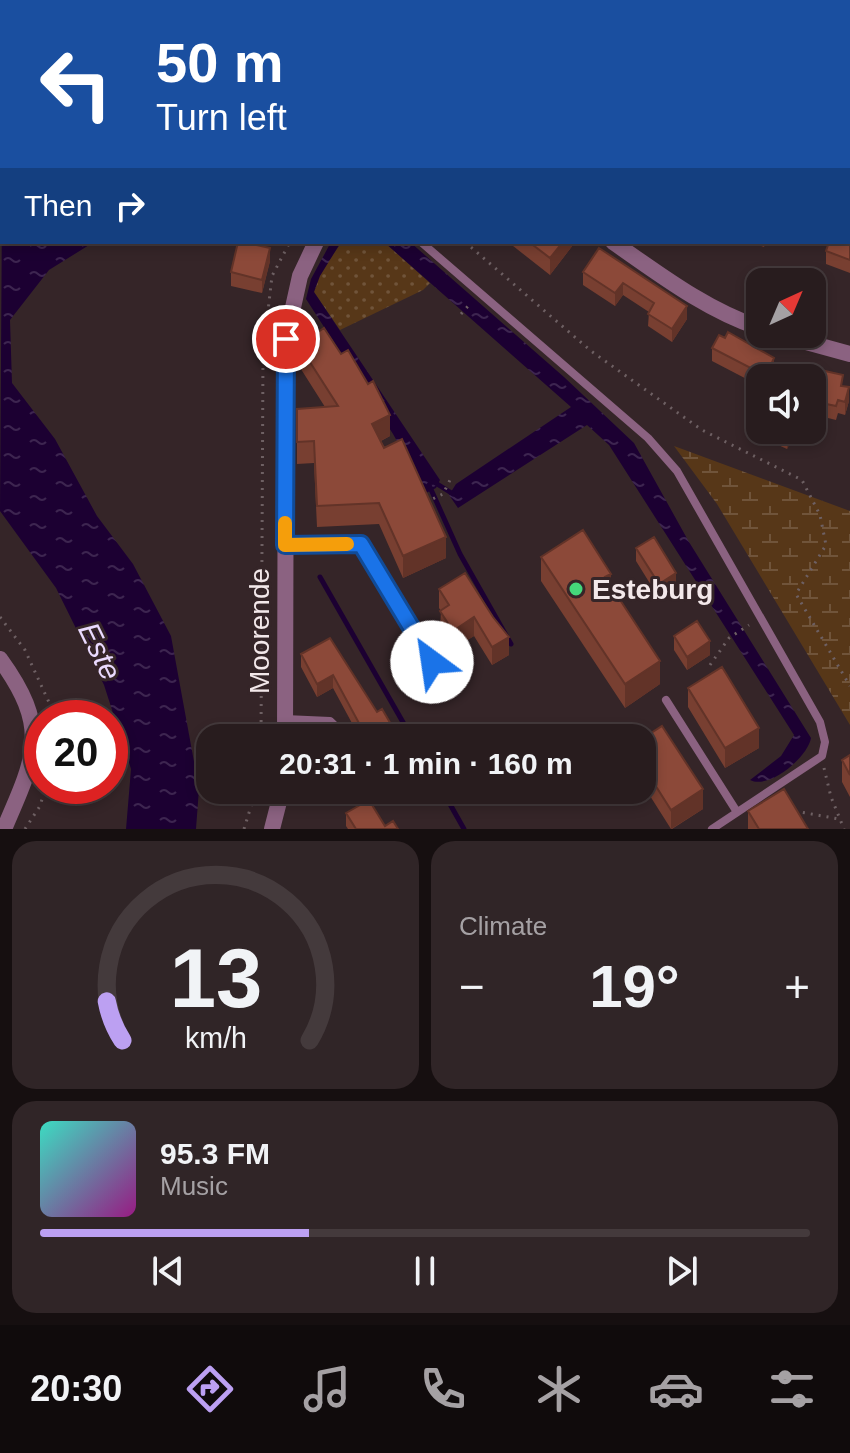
<!DOCTYPE html>
<meta charset="utf-8">
<style>
body{margin:0;font-family:Helvetica,sans-serif;background:#302527;color:#f1f3f6;height:100vh;display:flex;flex-direction:column;font-size:30px;white-space:nowrap}
*{box-sizing:border-box;margin:0}
p{font-size:26px;color:#a5a1a4}
.icon{flex:none;width:44px;height:44px;fill:none;stroke:currentColor;stroke-width:2;stroke-linecap:round;stroke-linejoin:round}
.map{position:relative;height:829px;overflow:hidden}
.details{display:flex;flex-direction:column;gap:12px;padding:12px;background:#160f10;flex:1}
.details>*{flex:none}
.top-card{position:absolute;left:0px;top:0px;width:850px;height:244px;box-shadow:0 4px 12px #0003,0 0 0 2px #443a3c;background:#1a4fa0;color:#fff;overflow:hidden}
.needle{width:52px;rotate:44deg}
.fabs{position:absolute;left:746px;top:268px;display:grid;gap:16px}
.fabs a{display:grid;place-items:center;width:80px;height:80px;border-radius:16px;background:#281c1e;box-shadow:0 4px 12px #0003,0 0 0 2px #443a3c;font-size:40px}
.speed{position:absolute;left:24px;top:700px;display:flex;gap:16px;font-size:40px;font-weight:700;text-align:center}
.speed>*{display:grid;place-content:center;width:104px;height:104px;border-radius:50%;background:#281c1e;box-shadow:0 4px 12px #0003,0 0 0 2px #443a3c;line-height:1}
.speed .limit{border:12px solid #d22;background:#fff;color:#111}
.pin{position:absolute;display:grid;place-items:center;width:68px;height:68px;color:#fff;margin:-34px;border:4px solid #fff;border-radius:50%;box-shadow:0 2px 8px #0007}
.me{position:absolute;width:88px;margin:-44px;rotate:329deg;stroke-linejoin:round;filter:drop-shadow(0 0 6px #0008)}
.turn{display:flex;align-items:center;gap:28px;height:168px;padding:0 24px;font-size:36px}
.turn .icon{width:104px;height:104px;stroke-width:2.5}
.turn b{display:block;font-size:56px;line-height:68px}
.then{display:flex;align-items:center;height:76px;padding:0 24px;background:#0003;gap:16px;font-size:30px}
.big{font-size:60px;font-weight:700;line-height:1.1}
.details .widget{flex:1;display:flex;flex-direction:column;justify-content:center;gap:12px;min-width:0;padding:0 28px;border-radius:24px;background:#302527}
.details .dial{align-items:center;gap:0}
.dial svg{height:208px;overflow:visible;fill:none;stroke:#443a3c;stroke-width:7;stroke-linecap:round;text-anchor:middle}
.dial text{fill:#f1f3f6;stroke:none}
.song{display:flex;align-items:center;gap:24px}
.cover{width:96px;height:96px;border-radius:12px;background:linear-gradient(135deg,hsl(170 70% 55%),hsl(310 70% 35%))}
.played{height:8px;border-radius:4px;background:linear-gradient(90deg,#bca0f2 35%,#443a3c 35%)}
.keys{display:flex;justify-content:space-around;direction:ltr}
.heat{display:flex;justify-content:space-between;align-items:center;font-size:44px;direction:ltr}
.details .tiles{flex:1;display:grid;gap:12px;grid-template-columns:1fr 1fr}
.widget:last-child{grid-column:span 2}
.trip{position:absolute;left:196px;top:724px;width:460px;height:80px;border-radius:24px;background:#281c1e;box-shadow:0 4px 12px #0003,0 0 0 2px #443a3c;font-weight:700;line-height:80px;text-align:center}
.menu{display:flex;height:128px;justify-content:space-around;align-items:center;background:#100b0c;color:#a5a1a4}
.menu .icon{width:56px;height:56px}
.menu .selected{color:#bca0f2}
.menu b{font-size:36px;color:#f1f3f6}
.map>svg:first-child{display:block}
.grass{fill:url(#grass-dots)}
.wetland{fill:url(#wetland-marsh)}
.water{fill:url(#water-ripples)}
.lines{fill:none;stroke-linecap:round;stroke-linejoin:round}
.stream{stroke:#1c0032;stroke-width:5}
.path{stroke:#6e6063;stroke-width:3;stroke-dasharray:2 6;stroke-linecap:butt}
.service{stroke:#8b6281;stroke-width:8}
.minor{stroke:#8b6281;stroke-width:16}
.tertiary{stroke:#8b6281;stroke-width:16}
.wall{fill:#783f31}
.shaded-wall{fill:#623328}
.building{fill:#8c4939;stroke:#623328;stroke-width:2}
.route-casing{stroke:#114b97;stroke-width:20}
.route{stroke:#1a73e8;stroke-width:14}
.slow{stroke:#f59e0b;stroke-width:14}
.poi-dot{fill:#45d77a;stroke:#352528;stroke-width:3}
.labels{text-anchor:middle;dominant-baseline:central;stroke-width:6;stroke-linejoin:round;paint-order:stroke}
.poi-label{font-size:28px;font-weight:bold;fill:#f3e8ea;stroke:#352528;text-anchor:start}
.street-label{font-size:28px;fill:#f3e8ea;stroke:#352528}
.water-label{font-size:30px;font-style:italic;fill:#eadafe;stroke:#352528}
</style>
<div class="map">
<svg width="850" height="829" viewBox="0 0 850 829">
<defs>
<pattern id="grass-dots" width="8" height="8" patternUnits="userSpaceOnUse" patternTransform="scale(2)"><rect width="8" height="8" fill="#573718"/><path d="M2 2h.1M6 6h.1" fill="none" stroke="#70543a" stroke-width="1.8" stroke-linecap="round"/></pattern>
<pattern id="wetland-marsh" width="20" height="14" patternUnits="userSpaceOnUse" patternTransform="scale(2)"><rect width="20" height="14" fill="#573718"/><path d="M1 5h8M5 5V1M11 12h8M15 12V8" fill="none" stroke="#70543a"/></pattern>
<pattern id="water-ripples" width="26" height="14" patternUnits="userSpaceOnUse" patternTransform="scale(2)"><rect width="26" height="14" fill="#1c0032"/><path d="M2 4q2-2 4 0t4 0M15 11q2-2 4 0t4 0" fill="none" stroke="#3d2550"/></pattern>
</defs>
<rect width="100%" height="100%" fill="#352528"/>
<path class="grass" d="M342 242H384L430 283 423 290 340 330 314 292 316 278Z"/>
<path class="wetland" d="M674 446 850 511V725L717 504Z"/>
<path class="water" d="M2 203V242H94L49 270 10 320 12 383 55 439 97 516 133 564 171 636 199 789 196 829H126L131 769 104 685 56 588 0 511Z
M331 242H341L320 276 314 292 440 480 436 488 426 493 393 434 306 299 311 279Z
M384 242H410L564 377 634 443 689 542 811 738C808 757 769 790 750 780L781 756 794 735 609 445 587 425 458 508 449 495 456 484 571 407Z"/>
<g class="lines">
<path class="stream" d="M763 0 772 2
M752 2 757 0
M848 24 850 25
M434 482 453 494
M429 485 460 554 511 644
M320 577 412 738
M442 790 464 829"/>
<path class="path" d="M441 2 442 0
M0 151 2 149
M465 242 591 351 702 430 802 480 820 515 826 545 796 594 850 686
M461 314 470 304
M426 502 443 494 451 478
M0 617 25 650 52 709V718
M710 665 729 638 749 625
M261 738 263 355 272 276 290 242
M824 768 831 797 844 829
M795 811 839 819
M25 829 40 806 46 786
M244 829 256 790"/>
<path class="service" d="M17 0 18 2
M421 242 648 438 677 471 820 722 825 742 822 756 712 829
M286 545 361 544 445 684
M666 700 737 812
M285 719 330 721 348 738"/>
<path class="minor" d="M253 2 254 0
M0 122 2 121
M613 242C659 274 706 310 760 328
M777 334 850 354
M0 659C50 728 36 756 4 829"/>
<path class="tertiary" d="M470 2 471 0
M285 738 286 339 300 276 316 242
M272 829 282 790"/>
</g>
<path class="wall" d="M200 0H236L233 2H201Z
M662 0H708L707 2H661Z
M850 216V273L826 264V251Z
M508 242H573V245L550 275Z
M750 242H766L764 247Z
M599 248 687 319 672 342 648 326 649 312 623 295 615 306 583 285V272Z
M270 261 262 293 231 286V272Z
M299 345 390 436 381 441 446 558 403 578 379 524 317 527 314 463 297 464V442L325 407 299 366Z
M712 348 774 371 771 378H760V386L712 361Z
M812 378 843 386 849 401 845 415 838 413 836 420 812 414Z
M763 430H796L787 449 763 438Z
M636 548 676 587 659 598 636 561Z
M541 557 611 586 660 684 625 708 541 581Z
M465 573 509 655 492 665 474 636 453 649 440 629 441 611 439 608V589Z
M674 636 710 655 687 670 674 650Z
M330 638 377 712 399 738H360L333 688 317 697 301 667V654Z
M688 688 759 748 725 768 688 707Z
M642 739 703 809 672 829H671L645 788 637 793 634 790H642Z
M850 755V797L842 782V760Z
M748 811 808 829H748Z
M346 813 385 826 398 829H348L346 826Z"/>
<path class="shaded-wall" d="M96 0H141V1L138 2H96Z
M143 0H154V2H143Z
M158 0H173V2H158Z
M212 0H236L233 2H212Z
M0 66H2V79L0 80Z
M563 242H573V245L550 275V258Z
M270 248V261L262 293V280Z
M623 283V295L615 306V293Z
M687 306V319L672 342V329Z
M774 358V371L771 378H766Z
M849 387V401L845 415V402Z
M390 415V436L372 445V424Z
M790 430H796L787 449V436Z
M446 537V558L403 578V556Z
M676 573V587L659 598V584Z
M611 574V597L605 577Z
M474 617V636L453 649V631Z
M509 637V655L492 665V647Z
M710 641V655L687 670V657Z
M660 661V684L625 708V684Z
M333 675V688L317 697V684Z
M759 728V748L725 768V748Z
M645 769V788L637 793V790H642V770Z
M703 789V809L671 829V810Z"/>
<path class="building" d="M0 0H2L3 2 2 66H0Z
M273 0H316L318 2H271Z
M478 0H508L506 2H476Z
M520 0H534L533 2H523Z
M662 0H680L679 2H666Z
M848 215 850 216V260L826 251 829 242H848Z
M238 242H243L270 248 262 280 231 272Z
M529 242H563L550 258Z
M599 248 687 306 672 329 648 314 654 303 623 283 615 293 583 272Z
M324 328 341 354 348 350 368 384 373 381 390 415 372 424 384 448 402 439 446 537 403 556 379 503 317 506 314 441 297 442V409L338 406 299 345Z
M728 332 774 358 766 376 712 348 719 335 725 338Z
M816 369 843 375 841 386 849 387 845 402 838 400 836 406 812 401V378L814 379Z
M774 430H790L787 436Z
M583 530 611 574 605 577 660 661 625 684 541 557Z
M654 537 676 573 659 584 636 548Z
M465 573 493 617 509 637 492 647 474 617 453 631 440 611 449 605 439 589Z
M697 621 710 641 687 657 674 636Z
M330 638 377 712 382 709 399 738H367L333 675 317 684 301 654Z
M722 667 759 728 725 748 688 688Z
M662 726 703 789 671 810 645 769 642 770V739Z
M850 755V775L842 760Z
M784 789 808 829H759L748 811Z
M369 800 385 826 393 821 398 829H356L346 813Z"/>
<g class="lines">
<defs>
<path id="route" d="M286 339 285 545 361 544 432 662"/>
</defs>
<use href="#route" class="route-casing"/>
<use href="#route" class="route"/>
<path class="slow" d="M285 523V545L347 544"/>
</g>
<circle class="poi-dot" cx="576" cy="589" r="8"/>
<g class="labels">
<g class="poi-label">
<text x="592" y="589">Esteburg</text>
</g>
<g class="street-label">
<text transform="translate(259 631) rotate(-90)">Moorende</text>
</g>
<g class="water-label">
<text transform="translate(100 651) rotate(64)">Este</text>
</g>
</g>
</svg>
<div class="fabs">
<a><svg class="needle" viewBox="-14 -14 28 28"><path d="M0-13l5 13h-10z" fill="#e53935"/><path d="M0 13l5-13h-10z" fill="#a5a1a4"/></svg></a>
<a><svg class="icon" aria-label="sound" viewBox="0 0 24 24"><path d="M4 9h4l5-4v14l-5-4H4zM17 9q2 3 0 6"/></svg></a>
</div>
<div class="speed"><div class="limit">20</div></div>
<div class="pin" style="left:286px;top:339px;background:#d93025"><svg class="icon" aria-label="arrive" viewBox="0 0 24 24"><path d="M6 21V4h12l-3 4 3 4H6"/></svg></div>
<svg class="me" style="left:432px;top:662px" viewBox="-20 -20 40 40"><circle r="19" fill="#fff"/><path d="M0-13L10 11 0 6-10 11z" fill="#1a73e8"/></svg>
<div class="trip">20:31 · 1 min · 160 m</div>
<div class="top-card">
<div class="turn"><svg class="icon" aria-label="left" viewBox="0 0 24 24"><path d="M17 20v-9H6M10 6l-5 5 5 5"/></svg><div><b>50 m</b>Turn left</div></div>
<div class="then">Then<svg class="icon" aria-label="right" viewBox="0 0 24 24"><path d="M7 20v-9h11M14 6l5 5-5 5"/></svg></div>
</div>
</div>
<section class="details">
<div class="tiles">
<div class="widget dial"><svg viewBox="0 0 100 80">
<path d="M14 69A42 42 0 1 1 86 69"/>
<path d="M14 69A42 42 0 0 1 8 54" stroke="#bca0f2"/>
<text x="50" y="56" font-size="32" font-weight="700">13</text>
<text x="50" y="72" font-size="11">km/h</text>
</svg></div>
<div class="widget"><p>Climate</p>
<div class="heat"><a>−</a><b class="big">19°</b><a>+</a></div>
</div>
<div class="widget">
<div class="song"><i class="cover"></i><div><b>95.3 FM</b><p>Music</p></div></div>
<div class="played"></div>
<div class="keys"><svg class="icon" aria-label="previous" viewBox="0 0 24 24"><path d="M18 5L8 12l10 7zM5 5v14"/></svg><svg class="icon" aria-label="pause" viewBox="0 0 24 24"><path d="M8 5v14M16 5v14"/></svg><svg class="icon" aria-label="next" viewBox="0 0 24 24"><path d="M6 5l10 7-10 7zM19 5v14"/></svg></div>
</div>
</div>
</section>
<nav class="menu">
<b>20:30</b>
<svg class="icon selected" aria-label="directions" viewBox="0 0 24 24"><path d="M12 3l9 9-9 9-9-9zM9 14v-3h6M13 9l2 2-2 2"/></svg>
<svg class="icon" aria-label="music" viewBox="0 0 24 24"><path d="M9 18V5l10-2v13"/><circle cx="6" cy="18" r="3"/><circle cx="16" cy="16" r="3"/></svg>
<svg class="icon" aria-label="phone" viewBox="0 0 24 24"><path d="M5 4h4l2 5-3 2q2 4 5 5l2-3 5 2v4C11 20 4 13 5 4z"/></svg>
<svg class="icon" aria-label="climate" viewBox="0 0 24 24"><path d="M12 3v18M4 7l16 10M4 17L20 7"/></svg>
<svg class="icon" aria-label="car" viewBox="0 0 24 24"><path d="M5 17H2v-5l4-1 3-4h7l3 4 3 1v5h-3M9 17h6M6 11h13"/><circle cx="7" cy="17" r="2"/><circle cx="17" cy="17" r="2"/></svg>
<svg class="icon" aria-label="filters" viewBox="0 0 24 24"><path d="M4 7h16M4 17h16"/><circle cx="9" cy="7" r="2"/><circle cx="15" cy="17" r="2"/></svg>
</nav>
